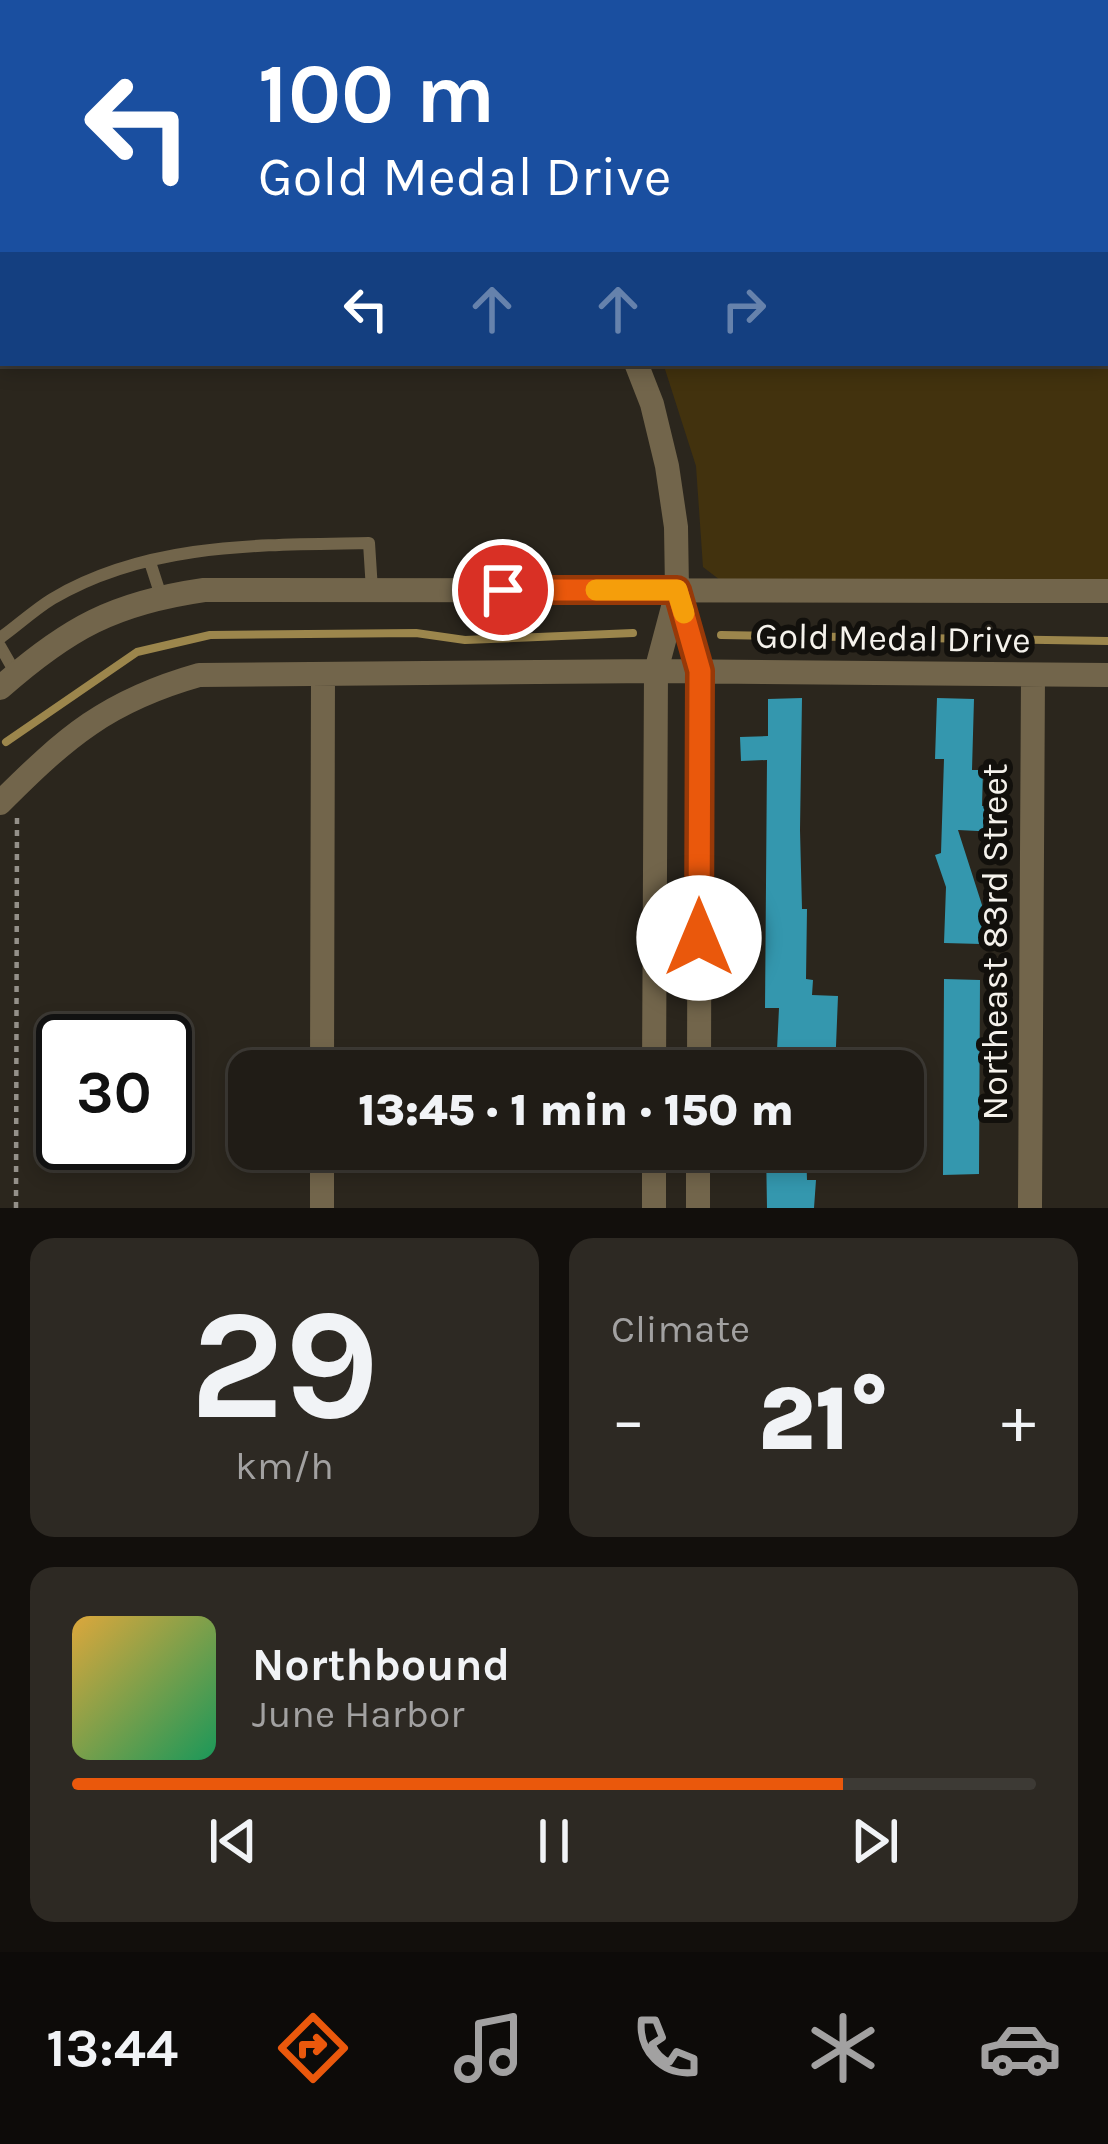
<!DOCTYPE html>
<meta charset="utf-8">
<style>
body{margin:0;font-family:Karla,sans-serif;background:#2d2923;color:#f1f3f6;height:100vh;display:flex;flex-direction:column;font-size:45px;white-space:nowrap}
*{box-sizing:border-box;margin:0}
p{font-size:39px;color:#a2a1a1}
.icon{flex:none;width:66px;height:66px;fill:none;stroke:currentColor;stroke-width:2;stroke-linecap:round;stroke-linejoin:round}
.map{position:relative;height:1208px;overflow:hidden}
.details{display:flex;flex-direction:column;gap:30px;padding:30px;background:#120f0c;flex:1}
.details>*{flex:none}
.hud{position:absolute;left:0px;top:0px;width:1110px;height:366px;box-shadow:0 6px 18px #0003,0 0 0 3px #3d3a35;background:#1a4fa0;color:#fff;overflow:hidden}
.speed{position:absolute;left:36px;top:1014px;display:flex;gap:24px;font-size:60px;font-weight:700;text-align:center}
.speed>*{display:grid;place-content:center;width:156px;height:156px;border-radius:50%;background:#201c16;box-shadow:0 6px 18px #0003,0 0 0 3px #3d3a35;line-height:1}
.speed .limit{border:6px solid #111;border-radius:18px;background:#fff;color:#111}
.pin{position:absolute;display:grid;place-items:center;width:102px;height:102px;color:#fff;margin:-51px;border:6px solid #fff;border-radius:50%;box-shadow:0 3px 12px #0007}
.me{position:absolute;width:132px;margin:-66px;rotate:0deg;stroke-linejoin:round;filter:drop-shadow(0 0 9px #0008)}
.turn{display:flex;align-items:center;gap:42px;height:252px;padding:0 60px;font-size:54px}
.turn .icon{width:156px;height:156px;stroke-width:2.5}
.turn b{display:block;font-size:84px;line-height:102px}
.lanes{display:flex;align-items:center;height:114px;padding:0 60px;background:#0003;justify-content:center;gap:60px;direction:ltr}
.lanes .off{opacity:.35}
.big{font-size:90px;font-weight:800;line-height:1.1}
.details .tile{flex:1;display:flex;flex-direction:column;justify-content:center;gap:18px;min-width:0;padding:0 42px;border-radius:24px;background:#2d2923}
.details .dial{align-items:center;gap:0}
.dial b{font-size:156px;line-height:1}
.song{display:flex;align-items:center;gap:36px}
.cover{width:144px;height:144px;border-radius:18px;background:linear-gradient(135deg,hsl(40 70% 55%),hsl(150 70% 35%))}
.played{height:12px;border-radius:6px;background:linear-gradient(90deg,#ea580c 80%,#3d3a35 80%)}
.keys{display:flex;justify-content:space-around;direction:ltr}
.heat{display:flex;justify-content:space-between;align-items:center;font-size:66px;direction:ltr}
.details .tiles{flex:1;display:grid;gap:30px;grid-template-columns:1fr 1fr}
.tile:last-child{grid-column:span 2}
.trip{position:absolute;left:228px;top:1050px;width:696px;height:120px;border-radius:24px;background:#201c16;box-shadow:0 6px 18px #0003,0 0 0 3px #3d3a35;font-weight:800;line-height:120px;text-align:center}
.tabs{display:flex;height:192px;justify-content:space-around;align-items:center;background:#0d0b09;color:#a2a1a1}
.tabs .icon{width:84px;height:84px}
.tabs .selected{color:#ea580c}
.tabs b{font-size:54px;color:#f1f3f6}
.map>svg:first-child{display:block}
.green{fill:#42320e}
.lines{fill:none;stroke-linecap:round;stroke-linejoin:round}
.stream{stroke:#9c864c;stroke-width:8}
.building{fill:#3497ae}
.path{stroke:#949089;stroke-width:4.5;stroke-dasharray:6 6;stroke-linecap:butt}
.service{stroke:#72654b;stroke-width:12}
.minor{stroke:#72654b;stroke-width:24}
.tertiary{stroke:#72654b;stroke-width:30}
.route-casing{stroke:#983908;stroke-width:30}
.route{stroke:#ea580c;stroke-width:21}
.slow{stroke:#f59e0b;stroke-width:21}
.labels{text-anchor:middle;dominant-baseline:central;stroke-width:12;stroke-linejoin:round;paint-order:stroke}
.street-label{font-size:36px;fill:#f5f2ec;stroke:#12100c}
</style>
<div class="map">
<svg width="1108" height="1208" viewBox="0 0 1108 1208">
<rect width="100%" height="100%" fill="#2b261d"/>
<path class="green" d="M649 0H1108V579L720 580 703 567 696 466 663 363H1107V3H645Z"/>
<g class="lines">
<path class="stream" d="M721 635 1108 641
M6 742 137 652 210 635 416 633 465 640 633 633"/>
</g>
<path class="building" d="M802 698 800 830 802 909H807L806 979 813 980 812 995 838 996 835 1071H765L764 1050H777L779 1008H765L767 760 741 761 740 737 768 736V699Z
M937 698 974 699 972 770H983L982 806H999L998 832 958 830 982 905 981 944 944 943 946 887 935 855 941 853 944 759H935Z
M944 979 980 980 979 1174 943 1175Z
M766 1149H806L807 1180H816L814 1208H767Z"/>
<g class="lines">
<path class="path" d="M16 1208 17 818"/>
<path class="service" d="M123 0 125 3
M0 255 3 259
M150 562 161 596
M0 638C17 626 34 610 52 599 148 542 262 545 369 543L372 590
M0 646 16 674"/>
<path class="minor" d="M327 0 330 3
M636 363 652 404 667 466 676 527 677 589 700 671 699 1071
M0 688C68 628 114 603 204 590L1108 591
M0 803C66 737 107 701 199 675L656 671 1108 675
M322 1071 323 676
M654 1071 656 671 677 592
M322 1208V1149
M654 1208V1149
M698 1208V1149
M1030 1208 1033 676"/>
<path class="tertiary" d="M173 3 176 0
M0 171 3 169"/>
</g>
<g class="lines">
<defs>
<path id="route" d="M503 590H677L700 671 699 938"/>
</defs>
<use href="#route" class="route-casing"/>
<use href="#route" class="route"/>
<path class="slow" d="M596 590H677L684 613"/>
</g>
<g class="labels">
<g class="street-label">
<text transform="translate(893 638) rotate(1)">Gold Medal Drive</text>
<text transform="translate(995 942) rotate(-90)">Northeast 83rd Street</text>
</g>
</g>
</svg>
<div class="speed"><div class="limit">30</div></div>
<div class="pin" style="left:503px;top:590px;background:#d93025"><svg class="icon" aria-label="arrive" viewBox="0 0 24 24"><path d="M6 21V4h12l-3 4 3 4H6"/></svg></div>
<svg class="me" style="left:699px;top:938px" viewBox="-20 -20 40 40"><circle r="19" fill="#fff"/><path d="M0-13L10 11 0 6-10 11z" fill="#ea580c"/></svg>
<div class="trip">13:45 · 1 min · 150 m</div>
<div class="hud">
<div class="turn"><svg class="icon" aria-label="left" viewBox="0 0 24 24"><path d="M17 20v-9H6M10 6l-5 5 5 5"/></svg><div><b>100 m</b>Gold Medal Drive</div></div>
<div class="lanes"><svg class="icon" aria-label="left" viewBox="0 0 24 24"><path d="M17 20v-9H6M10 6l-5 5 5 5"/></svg><svg class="icon off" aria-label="ahead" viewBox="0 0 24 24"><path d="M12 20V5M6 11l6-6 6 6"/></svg><svg class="icon off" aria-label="ahead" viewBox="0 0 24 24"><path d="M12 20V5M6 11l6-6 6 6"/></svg><svg class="icon off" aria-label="right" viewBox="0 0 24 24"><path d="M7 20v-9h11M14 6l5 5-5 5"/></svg></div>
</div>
</div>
<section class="details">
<div class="tiles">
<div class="tile dial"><b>29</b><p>km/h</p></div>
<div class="tile"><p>Climate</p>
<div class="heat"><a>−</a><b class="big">21°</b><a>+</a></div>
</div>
<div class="tile">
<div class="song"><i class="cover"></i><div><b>Northbound</b><p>June Harbor</p></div></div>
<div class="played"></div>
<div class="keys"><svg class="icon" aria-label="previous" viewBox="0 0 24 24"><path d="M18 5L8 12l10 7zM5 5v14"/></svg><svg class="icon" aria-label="pause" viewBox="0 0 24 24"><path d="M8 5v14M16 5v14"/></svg><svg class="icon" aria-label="next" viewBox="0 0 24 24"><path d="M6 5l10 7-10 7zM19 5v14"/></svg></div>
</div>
</div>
</section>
<nav class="tabs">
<b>13:44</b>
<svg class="icon selected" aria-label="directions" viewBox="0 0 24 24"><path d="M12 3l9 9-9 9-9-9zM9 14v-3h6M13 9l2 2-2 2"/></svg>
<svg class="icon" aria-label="music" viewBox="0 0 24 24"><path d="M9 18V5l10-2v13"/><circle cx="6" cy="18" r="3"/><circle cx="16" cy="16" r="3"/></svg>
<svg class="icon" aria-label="phone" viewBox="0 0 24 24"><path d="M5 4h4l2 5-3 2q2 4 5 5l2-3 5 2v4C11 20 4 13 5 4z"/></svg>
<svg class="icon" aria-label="climate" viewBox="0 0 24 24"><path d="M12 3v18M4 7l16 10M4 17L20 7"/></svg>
<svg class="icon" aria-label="car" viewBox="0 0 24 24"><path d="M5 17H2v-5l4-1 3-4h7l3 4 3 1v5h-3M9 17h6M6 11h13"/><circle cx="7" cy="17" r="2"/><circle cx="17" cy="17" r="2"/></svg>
</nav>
